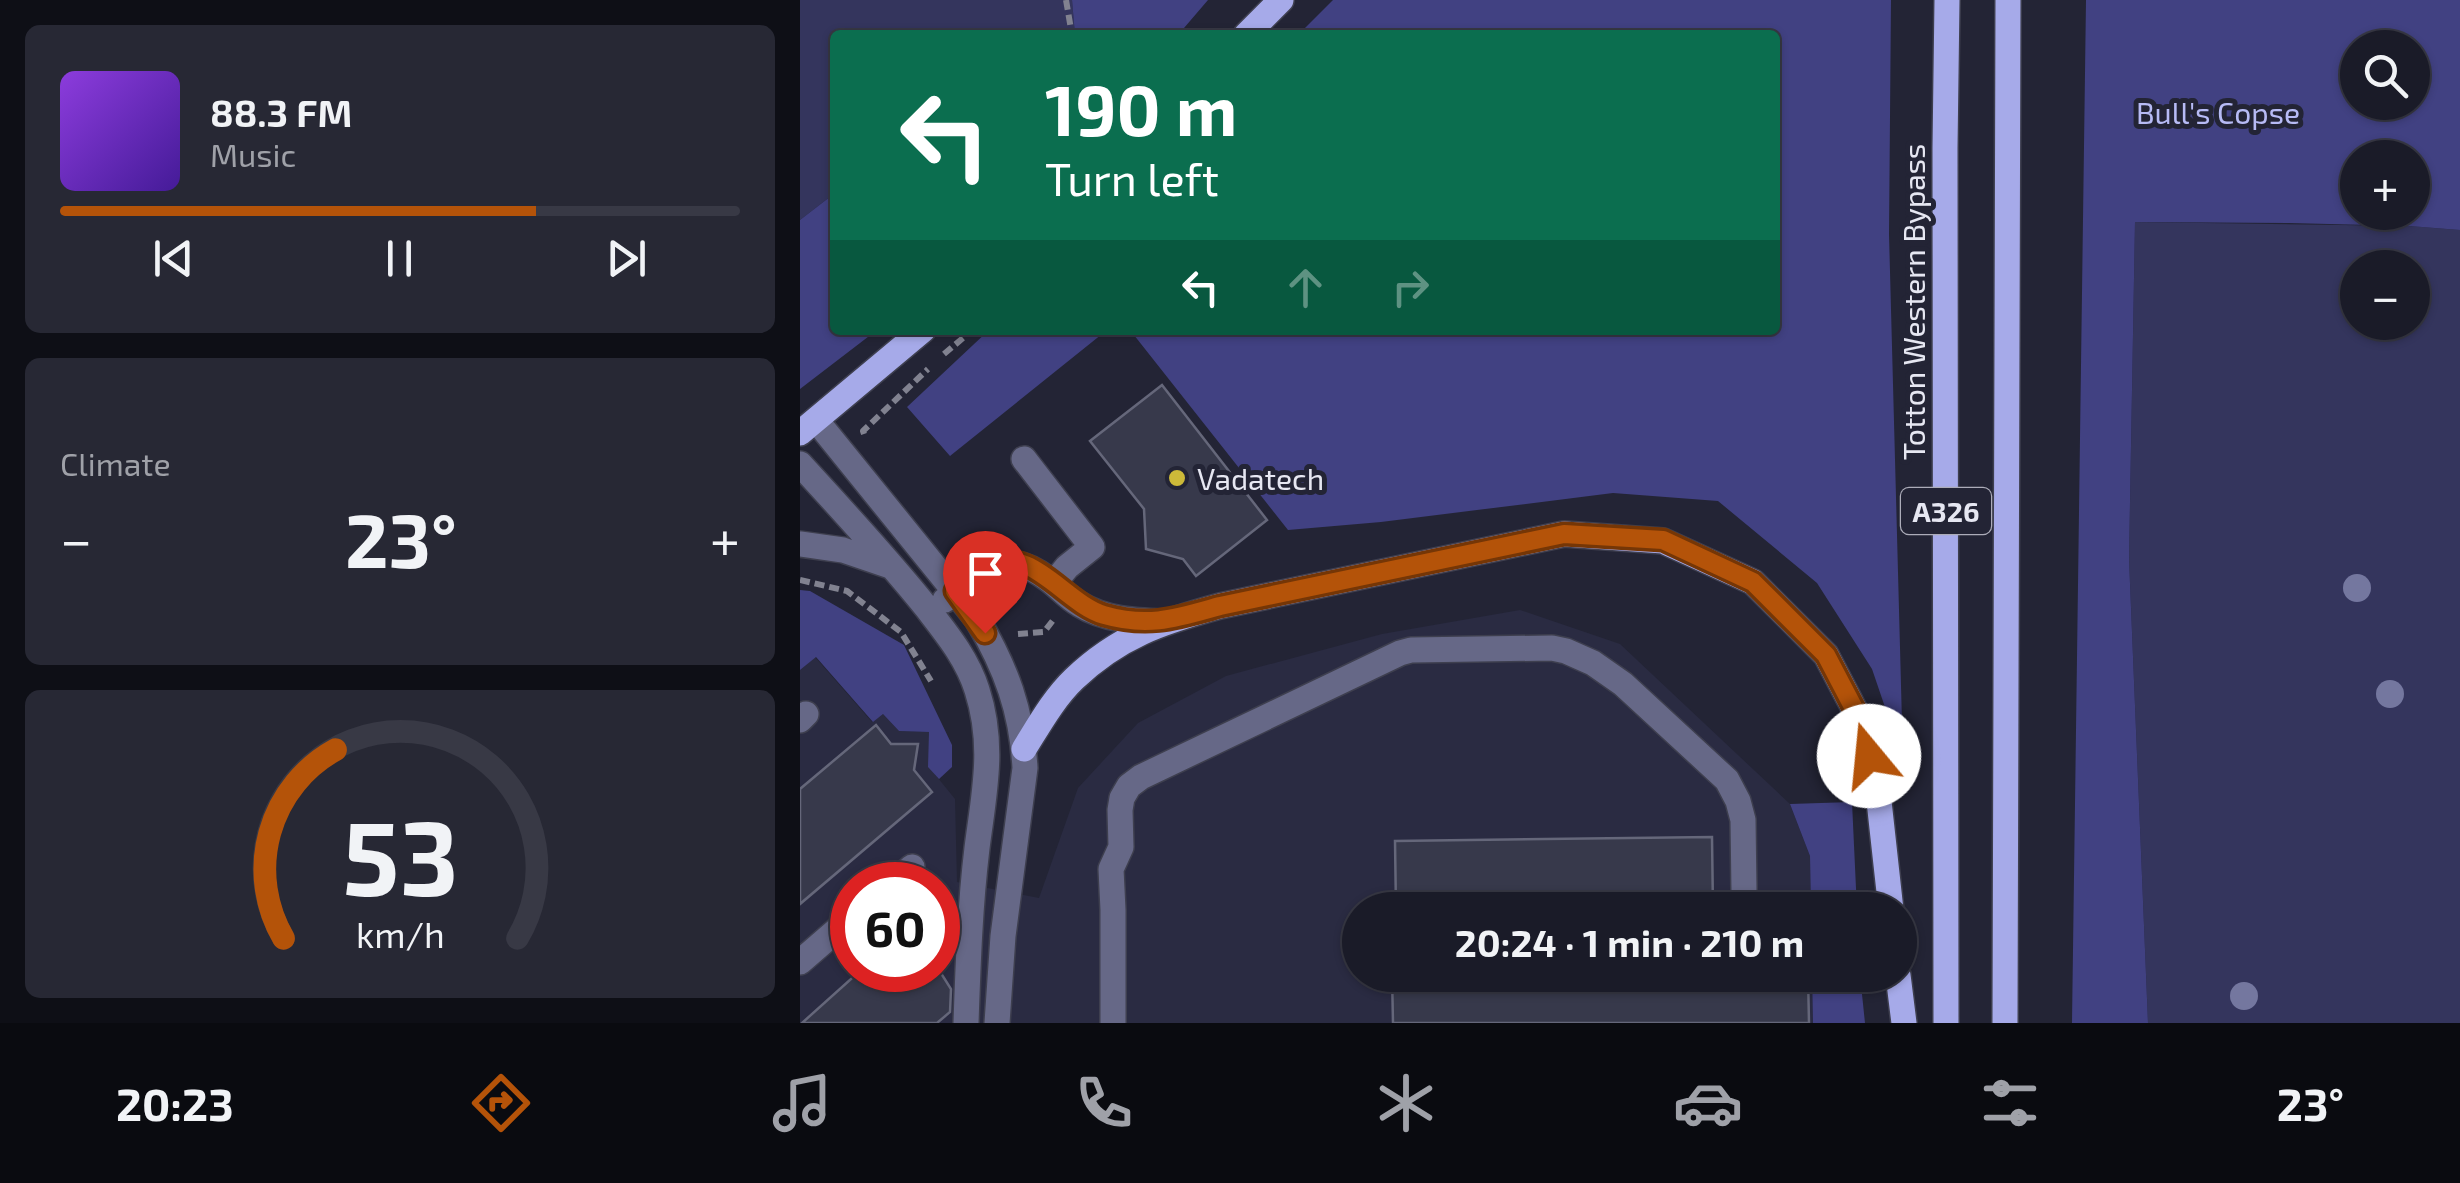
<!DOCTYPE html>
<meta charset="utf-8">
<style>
body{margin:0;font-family:"Exo 2",sans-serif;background:#272834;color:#f1f3f6;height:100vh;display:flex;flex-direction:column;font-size:38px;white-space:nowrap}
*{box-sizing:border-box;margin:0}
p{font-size:32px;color:#9fa1a8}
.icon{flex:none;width:55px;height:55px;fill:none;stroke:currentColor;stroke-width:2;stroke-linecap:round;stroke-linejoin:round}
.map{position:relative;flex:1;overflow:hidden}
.drawer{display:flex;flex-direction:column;gap:25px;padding:25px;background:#0e0f16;width:800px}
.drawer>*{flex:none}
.top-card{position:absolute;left:30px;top:30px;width:950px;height:305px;border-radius:10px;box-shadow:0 2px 8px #0004,0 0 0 2px #383945;background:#0b6e4f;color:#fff;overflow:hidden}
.buttons{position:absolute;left:1540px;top:30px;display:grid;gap:20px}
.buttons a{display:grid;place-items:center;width:90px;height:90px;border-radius:50%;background:#1a1b28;box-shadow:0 2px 8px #0004,0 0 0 2px #383945;font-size:50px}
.speed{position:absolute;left:30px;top:862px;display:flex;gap:20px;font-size:50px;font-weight:700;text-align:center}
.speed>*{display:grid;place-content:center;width:130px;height:130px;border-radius:50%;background:#1a1b28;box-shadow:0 2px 8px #0004,0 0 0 2px #383945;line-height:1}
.speed .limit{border:15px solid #d22;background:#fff;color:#111}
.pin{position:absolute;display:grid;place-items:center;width:85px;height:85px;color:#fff;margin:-102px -42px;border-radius:50% 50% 50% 0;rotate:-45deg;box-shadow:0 0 10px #0007}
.pin .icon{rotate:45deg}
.me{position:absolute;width:110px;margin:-55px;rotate:343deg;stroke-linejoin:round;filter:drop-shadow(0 0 8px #0008)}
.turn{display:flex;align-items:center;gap:35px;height:210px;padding:0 50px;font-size:45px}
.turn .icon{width:130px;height:130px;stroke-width:2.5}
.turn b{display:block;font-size:70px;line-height:85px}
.lanes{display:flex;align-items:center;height:95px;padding:0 50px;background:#0003;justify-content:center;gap:50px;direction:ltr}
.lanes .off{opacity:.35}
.big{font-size:75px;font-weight:700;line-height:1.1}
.drawer .tile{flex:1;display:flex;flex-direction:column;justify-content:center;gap:15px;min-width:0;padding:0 35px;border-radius:15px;background:#272834}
.drawer .dial{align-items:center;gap:0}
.dial svg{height:260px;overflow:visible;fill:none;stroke:#383945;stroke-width:7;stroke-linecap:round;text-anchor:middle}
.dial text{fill:#f1f3f6;stroke:none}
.song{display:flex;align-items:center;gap:30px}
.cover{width:120px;height:120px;border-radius:15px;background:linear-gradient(135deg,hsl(270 70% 55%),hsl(260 70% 35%))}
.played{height:10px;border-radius:5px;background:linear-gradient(90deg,#b45309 70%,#383945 70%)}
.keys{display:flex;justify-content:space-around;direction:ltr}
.heat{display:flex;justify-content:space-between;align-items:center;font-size:55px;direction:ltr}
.trip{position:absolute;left:542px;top:892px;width:575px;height:100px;border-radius:50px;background:#1a1b28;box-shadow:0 2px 8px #0004,0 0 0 2px #383945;font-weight:700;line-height:100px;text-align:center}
.tab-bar{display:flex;height:160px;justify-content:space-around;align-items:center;background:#0a0b10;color:#9fa1a8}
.tab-bar .icon{width:70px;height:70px}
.tab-bar .active{color:#b45309}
.tab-bar b{font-size:45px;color:#f1f3f6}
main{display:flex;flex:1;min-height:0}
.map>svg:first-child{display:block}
.built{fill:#2a2b42;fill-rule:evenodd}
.green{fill:#34355d;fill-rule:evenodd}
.forest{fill:#414182;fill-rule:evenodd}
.building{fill:#37394b;stroke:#65677a;stroke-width:2.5}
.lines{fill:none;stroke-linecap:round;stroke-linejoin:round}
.minor-casing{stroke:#3e3f4f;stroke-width:28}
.major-casing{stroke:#3e3f4f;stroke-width:28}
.path{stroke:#818290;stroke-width:6;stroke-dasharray:10 5;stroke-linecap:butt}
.minor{stroke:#666887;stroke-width:25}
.major{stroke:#a6aae9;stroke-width:25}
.tree{fill:#74779f}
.route-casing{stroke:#753606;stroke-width:25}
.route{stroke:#b45309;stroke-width:18}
.poi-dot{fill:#ccb939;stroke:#232435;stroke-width:4}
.labels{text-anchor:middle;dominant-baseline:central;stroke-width:10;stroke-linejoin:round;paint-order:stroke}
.shield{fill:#232435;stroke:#acacb9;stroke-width:2.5}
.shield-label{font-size:28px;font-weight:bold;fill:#e6e7f2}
.park-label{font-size:30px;fill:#b7bbf5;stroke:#232435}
.street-label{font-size:30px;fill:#e6e7f2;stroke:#232435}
.poi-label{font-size:30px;fill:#e6e7f2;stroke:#232435;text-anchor:start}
</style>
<main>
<section class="drawer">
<div class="tile">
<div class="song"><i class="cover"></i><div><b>88.3 FM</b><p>Music</p></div></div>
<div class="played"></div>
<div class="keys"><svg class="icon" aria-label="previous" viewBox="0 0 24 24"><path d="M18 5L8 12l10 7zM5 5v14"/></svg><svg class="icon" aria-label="pause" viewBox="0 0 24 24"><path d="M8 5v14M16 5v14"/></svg><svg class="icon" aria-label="next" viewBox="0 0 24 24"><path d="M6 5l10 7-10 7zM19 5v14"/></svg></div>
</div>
<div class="tile"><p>Climate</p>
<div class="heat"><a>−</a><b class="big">23°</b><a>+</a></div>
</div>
<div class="tile dial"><svg viewBox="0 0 100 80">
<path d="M14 69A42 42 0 1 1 86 69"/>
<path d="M14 69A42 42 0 0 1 30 11" stroke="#b45309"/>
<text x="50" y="56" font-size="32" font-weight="700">53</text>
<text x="50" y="72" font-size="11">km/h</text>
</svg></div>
</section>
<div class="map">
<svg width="1660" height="1023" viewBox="0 0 1660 1023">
<rect width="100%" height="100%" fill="#232435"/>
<path class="built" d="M720 610 820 644 990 804 1010 856 1011 910H560V975H1012L1013 1023H0V670L15 657 72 722 83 714 99 731 129 732V767L155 799 157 882 239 898 278 788 338 723 426 676 582 634ZM52 885H138V970H52Z"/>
<path class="green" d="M0 0H272L275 35H35V193L0 220Z
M1335 222 1609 226 1660 230V1023H1348L1329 559ZM1558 268H1612V322H1558Z"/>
<path class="forest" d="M272 0H408L378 35H275Z
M533 0H1091L1089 234 1103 760 1072 669 1017 583 918 501 813 493 581 522 488 530 330 330H975V35H498Z
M1286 0H1660V230L1609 226 1489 223 1335 222 1329 559 1348 1023H1272ZM1558 48H1612V102H1558ZM1558 158H1612V212H1558Z
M35 193V330H77L0 389V220Z
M189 330H307L150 456 107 407Z
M0 590 10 591 104 645 152 745V767L139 779 128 767 129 732 99 731 83 714 73 722 16 657 0 670Z
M1052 802 1057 910H1011L1010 856 990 804Z
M1012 975H1060L1065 1023H1013Z"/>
<path class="building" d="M362 385 467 520 396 576 383 559 346 549 344 509 290 441Z
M76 725 91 744H118L114 770 132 792 0 904V789Z
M912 837 913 910H596L595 841Z
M61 970H139L151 989 150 1012 137 1023H2Z
M592 975H1008L1009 1023H593Z"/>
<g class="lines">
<defs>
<path id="minor" d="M16 420 177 619C206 668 222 711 225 768L203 936 197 1023
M224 459 292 547 267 567 254 583
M0 464C43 511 86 557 126 607 146 633 167 658 177 690 195 746 184 793 177 848 170 906 168 965 166 1023
M0 544 43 550 90 566
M145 600C181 570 204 546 248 579 259 587 267 597 279 604 305 620 334 621 364 622
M0 720 6 714
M91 885 112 867
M0 962 52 917
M313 1023V910L311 869 321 847 320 810 322 798 329 786 341 777 600 653 611 650 752 648 766 651 793 663 823 684 927 780 938 801 943 820 944 891"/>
<path id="major" d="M446 35 481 0
M0 433 123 330
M224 749C239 725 254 698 274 679 319 636 362 622 420 606L764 534 863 541 953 582 1026 655 1060 720 1078 792 1091 910
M1098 975 1104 1023
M1146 1023 1145 148 1147 0
M1205 1023 1208 0"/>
</defs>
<use href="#minor" class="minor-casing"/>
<use href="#major" class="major-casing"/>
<path class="path" d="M266 0 272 35
M144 354 163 338
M64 434 63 431 128 369
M0 580 47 591 101 632 131 681
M218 634 244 632 254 619"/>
<use href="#minor" class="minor"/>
<use href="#major" class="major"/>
</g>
<g class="tree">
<circle cx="1557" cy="588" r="14"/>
<circle cx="1590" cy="694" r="14"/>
<circle cx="1444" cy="996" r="14"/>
</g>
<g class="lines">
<defs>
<path id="route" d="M185 633 155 591C165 583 175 573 187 567 231 543 264 603 304 615 349 628 377 618 420 606L764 534 863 540 953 582 1026 655 1060 720 1069 756"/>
</defs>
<use href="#route" class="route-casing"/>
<use href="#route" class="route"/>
</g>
<circle class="poi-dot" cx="377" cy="478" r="10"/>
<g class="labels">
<rect class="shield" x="1101" y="488" width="90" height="46" rx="8"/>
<g class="shield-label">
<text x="1146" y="511">A326</text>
</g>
<g class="park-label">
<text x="1418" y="112">Bull's Copse</text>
</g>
<g class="street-label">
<text transform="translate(1113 302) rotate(-90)">Totton Western Bypass</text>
</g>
<g class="poi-label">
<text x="397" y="478">Vadatech</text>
</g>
</g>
</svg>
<div class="buttons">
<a><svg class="icon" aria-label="search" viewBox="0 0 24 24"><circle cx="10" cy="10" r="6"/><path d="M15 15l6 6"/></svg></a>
<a>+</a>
<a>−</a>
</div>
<div class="speed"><div class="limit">60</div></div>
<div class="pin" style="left:185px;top:633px;background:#d93025"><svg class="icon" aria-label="arrive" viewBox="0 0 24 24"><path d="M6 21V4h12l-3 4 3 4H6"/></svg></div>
<svg class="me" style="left:1069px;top:756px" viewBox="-20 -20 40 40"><circle r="19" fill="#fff"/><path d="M0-13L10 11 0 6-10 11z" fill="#b45309"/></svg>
<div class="trip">20:24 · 1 min · 210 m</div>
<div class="top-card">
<div class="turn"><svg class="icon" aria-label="left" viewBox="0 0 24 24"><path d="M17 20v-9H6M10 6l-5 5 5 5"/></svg><div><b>190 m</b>Turn left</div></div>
<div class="lanes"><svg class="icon" aria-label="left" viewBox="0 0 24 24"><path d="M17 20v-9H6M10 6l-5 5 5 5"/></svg><svg class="icon off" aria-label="ahead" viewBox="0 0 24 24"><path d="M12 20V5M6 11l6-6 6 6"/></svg><svg class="icon off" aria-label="right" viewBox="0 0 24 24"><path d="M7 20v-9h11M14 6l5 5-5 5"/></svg></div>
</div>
</div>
</main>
<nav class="tab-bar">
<b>20:23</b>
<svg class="icon active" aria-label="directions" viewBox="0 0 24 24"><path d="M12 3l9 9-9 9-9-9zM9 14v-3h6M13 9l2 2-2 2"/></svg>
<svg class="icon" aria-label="music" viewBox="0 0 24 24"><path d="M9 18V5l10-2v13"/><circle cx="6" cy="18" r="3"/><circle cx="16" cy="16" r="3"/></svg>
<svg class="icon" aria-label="phone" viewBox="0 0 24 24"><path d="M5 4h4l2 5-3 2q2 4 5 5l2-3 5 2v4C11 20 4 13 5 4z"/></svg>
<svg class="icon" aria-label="climate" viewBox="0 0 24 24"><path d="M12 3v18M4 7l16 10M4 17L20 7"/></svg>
<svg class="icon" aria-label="car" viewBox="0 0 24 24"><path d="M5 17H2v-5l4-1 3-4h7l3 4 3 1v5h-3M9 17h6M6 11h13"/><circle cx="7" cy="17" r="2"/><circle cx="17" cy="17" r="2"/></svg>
<svg class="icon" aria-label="filters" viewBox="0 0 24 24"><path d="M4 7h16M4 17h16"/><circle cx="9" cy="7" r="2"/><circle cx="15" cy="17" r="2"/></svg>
<b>23°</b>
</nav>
